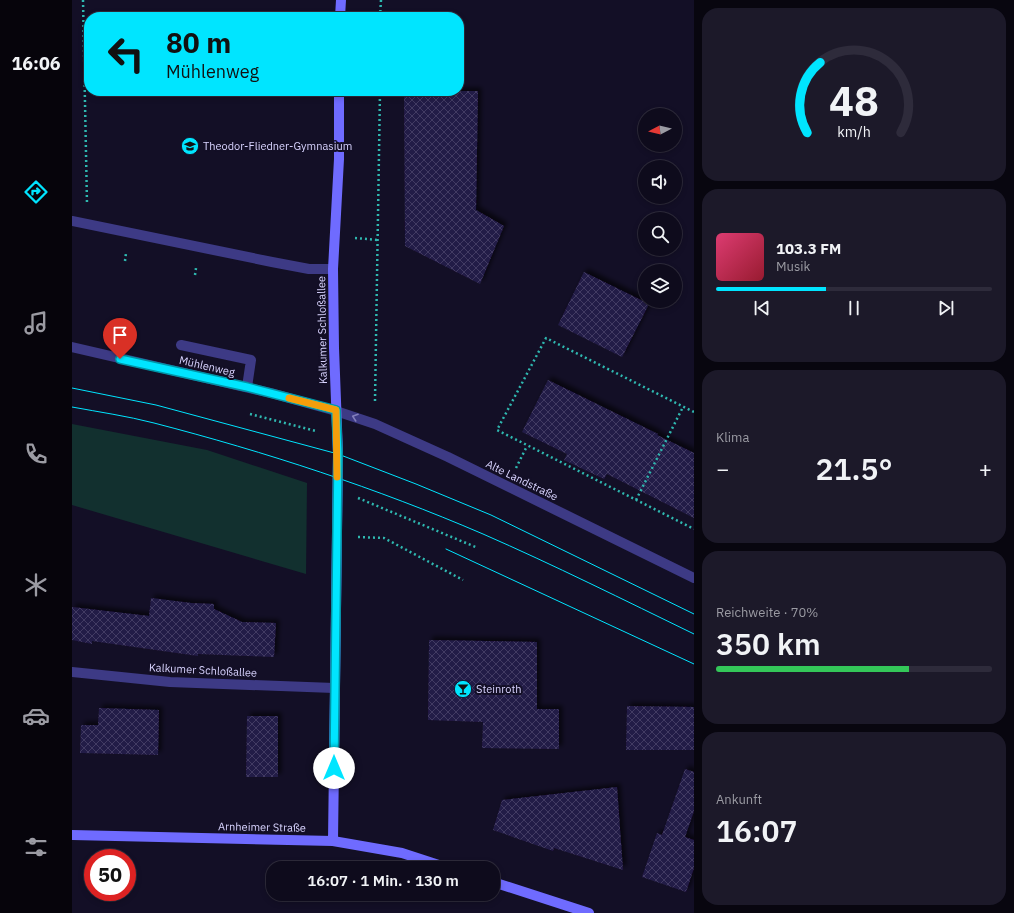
<!DOCTYPE html>
<html lang="de">
<meta charset="utf-8">
<style>
body{margin:0;font-family:"IBM Plex Sans",sans-serif;background:#1c1929;color:#f1f3f6;height:100vh;display:flex;flex-direction:column;font-size:15px;white-space:nowrap}
*{box-sizing:border-box;margin:0}
p{font-size:13px;color:#9b9ba3}
.icon{flex:none;width:22px;height:22px;fill:none;stroke:currentColor;stroke-width:2;stroke-linecap:round;stroke-linejoin:round}
.map{position:relative;flex:1;overflow:hidden}
.drawer{display:flex;flex-direction:column;gap:8px;padding:8px;background:#08060f;width:320px}
.drawer>*{flex:none}
.top-card{position:absolute;left:12px;top:12px;width:380px;height:84px;border-radius:16px;box-shadow:0 2px 6px #0003,0 0 0 1px #2e2b3b;background:#00e5ff;color:#111;overflow:hidden}
.needle{width:26px;rotate:263deg}
.controls{position:absolute;left:566px;top:108px;display:grid;gap:8px}
.controls a{display:grid;place-items:center;width:44px;height:44px;border-radius:50%;background:#0e0b1c;box-shadow:0 2px 6px #0003,0 0 0 1px #2e2b3b;font-size:20px}
.speed{position:absolute;left:12px;top:849px;display:flex;gap:8px;font-size:20px;font-weight:700;text-align:center}
.speed>*{display:grid;place-content:center;width:52px;height:52px;border-radius:50%;background:#0e0b1c;box-shadow:0 2px 6px #0003,0 0 0 1px #2e2b3b;line-height:1}
.speed .limit{border:6px solid #d22;background:#fff;color:#111}
.pin{position:absolute;display:grid;place-items:center;width:34px;height:34px;color:#fff;margin:-41px -17px;border-radius:50% 50% 50% 0;rotate:-45deg;box-shadow:0 0 4px #0007}
.pin .icon{rotate:45deg}
.me{position:absolute;width:44px;margin:-22px;rotate:0deg;stroke-linejoin:round;filter:drop-shadow(0 0 3px #0008)}
.turn{display:flex;align-items:center;gap:14px;height:84px;padding:0 16px;font-size:18px}
.turn .icon{width:52px;height:52px;stroke-width:2.5}
.turn b{display:block;font-size:28px;line-height:34px}
.big{font-size:30px;font-weight:600;line-height:1.1}
.drawer .card{flex:1;display:flex;flex-direction:column;justify-content:center;gap:6px;min-width:0;padding:0 14px;border-radius:16px;background:#1c1929}
.drawer .dial{align-items:center;gap:0}
.dial svg{height:104px;overflow:visible;fill:none;stroke:#2e2b3b;stroke-width:7;stroke-linecap:round;text-anchor:middle}
.dial text{fill:#f1f3f6;stroke:none}
.song{display:flex;align-items:center;gap:12px}
.cover{width:48px;height:48px;border-radius:6px;background:linear-gradient(135deg,hsl(340 70% 55%),hsl(350 70% 35%))}
.played{height:4px;border-radius:2px;background:linear-gradient(90deg,#00e5ff 40%,#2e2b3b 40%)}
.keys{display:flex;justify-content:space-around;direction:ltr}
.heat{display:flex;justify-content:space-between;align-items:center;font-size:22px;direction:ltr}
.charge{height:6px;border-radius:3px;background:linear-gradient(90deg,#34c759 70%,#2e2b3b 0)}
.trip{position:absolute;left:194px;top:861px;width:234px;height:40px;border-radius:16px;background:#0e0b1c;box-shadow:0 2px 6px #0003,0 0 0 1px #2e2b3b;font-weight:600;line-height:40px;text-align:center}
main{display:flex;flex:1;min-height:0}
.dock{display:flex;flex-direction:column;width:72px;justify-content:space-around;align-items:center;background:#06040b;color:#9b9ba3}
.dock .icon{width:28px;height:28px}
.dock .active{color:#00e5ff}
.dock b{font-size:18px;color:#f1f3f6}
.map>svg:first-child{display:block}
.green{fill:#12302f}
.building{fill:url(#building-cross-hatch);filter:url(#shadow)}
.lines{fill:none;stroke-linecap:round;stroke-linejoin:round}
.path{stroke:#2fb8b0;stroke-width:2.5;stroke-dasharray:2 3;stroke-linecap:butt}
.service{stroke:#3d3a85;stroke-width:10}
.minor{stroke:#3d3a85;stroke-width:10}
.secondary{stroke:#6f6bff;stroke-width:10}
.tram{stroke:#00e5ff;stroke-width:1}
.oneway{stroke:#837fbc}
.route-casing{stroke:#0095a6;stroke-width:10}
.route{stroke:#00e5ff;stroke-width:7}
.slow{stroke:#f59e0b;stroke-width:7}
.labels{text-anchor:middle;dominant-baseline:central;stroke-width:4;stroke-linejoin:round;paint-order:stroke}
.poi-label{font-size:11px;fill:#d9d4ff;stroke:#130f26;text-anchor:start}
.street-label{font-size:11px;fill:#d9d4ff;stroke:#130f26}
</style>
<main>
<nav class="dock">
<b>16:06</b>
<svg class="icon active" aria-label="directions" viewBox="0 0 24 24"><path d="M12 3l9 9-9 9-9-9zM9 14v-3h6M13 9l2 2-2 2"/></svg>
<svg class="icon" aria-label="music" viewBox="0 0 24 24"><path d="M9 18V5l10-2v13"/><circle cx="6" cy="18" r="3"/><circle cx="16" cy="16" r="3"/></svg>
<svg class="icon" aria-label="phone" viewBox="0 0 24 24"><path d="M5 4h4l2 5-3 2q2 4 5 5l2-3 5 2v4C11 20 4 13 5 4z"/></svg>
<svg class="icon" aria-label="climate" viewBox="0 0 24 24"><path d="M12 3v18M4 7l16 10M4 17L20 7"/></svg>
<svg class="icon" aria-label="car" viewBox="0 0 24 24"><path d="M5 17H2v-5l4-1 3-4h7l3 4 3 1v5h-3M9 17h6M6 11h13"/><circle cx="7" cy="17" r="2"/><circle cx="17" cy="17" r="2"/></svg>
<svg class="icon" aria-label="filters" viewBox="0 0 24 24"><path d="M4 7h16M4 17h16"/><circle cx="9" cy="7" r="2"/><circle cx="15" cy="17" r="2"/></svg>
</nav>
<div class="map">
<svg width="622" height="913" viewBox="0 0 622 913">
<defs>
<pattern id="building-cross-hatch" width="8" height="8" patternUnits="userSpaceOnUse"><rect width="8" height="8" fill="#241b47"/><path d="M0 0l8 8M0 8l8-8" fill="none" stroke="#433b63"/></pattern>
<filter id="shadow"><feDropShadow dx="3.5" dy="-3.5" stdDeviation="2" flood-color="#0009"/></filter>
</defs>
<rect width="100%" height="100%" fill="#130f26"/>
<path class="green" d="M0 424 135 450 235 483 234 574 0 505Z"/>
<path class="building" d="M332 91H406L404 210 432 226 408 284 333 246Z
M512 272 577 304 550 357 486 325Z
M476 380 586 434 585 435 622 453V518L535 474 532 479 492 460 495 454 450 432Z
M79 598 119 603 142 604V609L170 622 204 623 202 657 126 654V656L20 641V644L0 640V607L77 616Z
M357 640 465 642V709H487V749L410 748 411 722 356 720Z
M555 706 622 707V750H554Z
M27 708 87 710 86 755 8 753 9 725H26Z
M175 716H206V777H174Z
M613 769 622 772V811L613 837 622 840V868L614 892 570 877 585 833 590 835Z
M545 787 551 870 482 848 481 851 421 830 430 800Z"/>
<g class="lines">
<path class="path" d="M11 0 15 204
M308 17 309 0
M283 238 306 240
M53 261 54 253
M123 275 124 268
M303 401 308 91
M622 412 474 338 425 430 622 529
M178 414 244 431
M444 468 455 446
M286 498 406 548
M564 500 611 407
M286 537 312 538 391 580"/>
<path class="service" d="M0 221 200 262 237 269H261
M109 345 179 360 175 387"/>
<path class="minor" d="M0 347 199 393 264 411 303 424 376 457 622 578
M0 672 98 682 262 688"/>
<path class="secondary" d="M268 17 269 0
M0 835 261 841 330 853 376 868
M261 841 266 454 262 348 261 269 267 159V91
M421 882 517 913"/>
<path class="tram" d="M0 388 84 405 266 454 344 484 419 515 622 614
M0 407C27 412 55 416 82 423 194 452 304 488 411 534 482 565 552 600 622 634
M374 549 622 664"/>
</g>
<defs><path id="oneway-chevron" d="M-2-3.5L2.5 0L-2 3.5" fill="none" stroke-width="1.6" stroke-linecap="round" stroke-linejoin="round"/></defs>
<use class="oneway" href="#oneway-chevron" transform="translate(283 417) rotate(-161)"/>
<g class="lines">
<defs>
<path id="route" d="M48 359 175 387 264 410 266 454 262 768"/>
</defs>
<use href="#route" class="route-casing"/>
<use href="#route" class="route"/>
<path class="slow" d="M217 398 264 410 265 477"/>
</g>
<defs>
<symbol id="school-disc" viewBox="-11 -11 22 22"><circle r="9.5" fill="#00e5ff" stroke="#130f26"/><path d="M0-5L7-2L0 1L-7-2ZM-4 1L0 2.5L4 1V4Q0 6-4 4Z" fill="#111"/></symbol>
<symbol id="bar-disc" viewBox="-11 -11 22 22"><circle r="9.5" fill="#00e5ff" stroke="#130f26"/><path d="M-6-5H6L.8 .8V4.5H3.5V6h-7V4.5H-.8V.8Z" fill="#111"/></symbol>
</defs>
<g fill-rule="evenodd">
<use href="#school-disc" x="108" y="136" width="20" height="20"/>
<use href="#bar-disc" x="381" y="679" width="20" height="20"/>
</g>
<g class="labels">
<g class="poi-label">
<text x="131" y="146">Theodor-Fliedner-Gymnasium</text>
<text x="404" y="689">Steinroth</text>
</g>
<g class="street-label">
<text transform="translate(250 330) rotate(-91)">Kalkumer Schloßallee</text>
<text transform="translate(135 366) rotate(13)">Mühlenweg</text>
<text transform="translate(450 480) rotate(26)">Alte Landstraße</text>
<text transform="translate(131 670) rotate(3)">Kalkumer Schloßallee</text>
<text transform="translate(190 827) rotate(1)">Arnheimer Straße</text>
</g>
</g>
</svg>
<div class="controls">
<a><svg class="needle" viewBox="-14 -14 28 28"><path d="M0-13l5 13h-10z" fill="#e53935"/><path d="M0 13l5-13h-10z" fill="#9b9ba3"/></svg></a>
<a><svg class="icon" aria-label="sound" viewBox="0 0 24 24"><path d="M4 9h4l5-4v14l-5-4H4zM17 9q2 3 0 6"/></svg></a>
<a><svg class="icon" aria-label="search" viewBox="0 0 24 24"><circle cx="10" cy="10" r="6"/><path d="M15 15l6 6"/></svg></a>
<a><svg class="icon" aria-label="layers" viewBox="0 0 24 24"><path d="M12 4l9 5-9 5-9-5zM3 14l9 5 9-5"/></svg></a>
</div>
<div class="speed"><div class="limit">50</div></div>
<div class="pin" style="left:48px;top:359px;background:#d93025"><svg class="icon" aria-label="arrive" viewBox="0 0 24 24"><path d="M6 21V4h12l-3 4 3 4H6"/></svg></div>
<svg class="me" style="left:262px;top:768px" viewBox="-20 -20 40 40"><circle r="19" fill="#fff"/><path d="M0-13L10 11 0 6-10 11z" fill="#00e5ff"/></svg>
<div class="trip">16:07 · 1 Min. · 130 m</div>
<div class="top-card">
<div class="turn"><svg class="icon" aria-label="left" viewBox="0 0 24 24"><path d="M17 20v-9H6M10 6l-5 5 5 5"/></svg><div><b>80 m</b>Mühlenweg</div></div>
</div>
</div>
<section class="drawer">
<div class="card dial"><svg viewBox="0 0 100 80">
<path d="M14 69A42 42 0 1 1 86 69"/>
<path d="M14 69A42 42 0 0 1 24 15" stroke="#00e5ff"/>
<text x="50" y="56" font-size="32" font-weight="700">48</text>
<text x="50" y="72" font-size="11">km/h</text>
</svg></div>
<div class="card">
<div class="song"><i class="cover"></i><div><b>103.3 FM</b><p>Musik</p></div></div>
<div class="played"></div>
<div class="keys"><svg class="icon" aria-label="previous" viewBox="0 0 24 24"><path d="M18 5L8 12l10 7zM5 5v14"/></svg><svg class="icon" aria-label="pause" viewBox="0 0 24 24"><path d="M8 5v14M16 5v14"/></svg><svg class="icon" aria-label="next" viewBox="0 0 24 24"><path d="M6 5l10 7-10 7zM19 5v14"/></svg></div>
</div>
<div class="card"><p>Klima</p>
<div class="heat"><a>−</a><b class="big">21.5°</b><a>+</a></div>
</div>
<div class="card"><p>Reichweite · 70%</p><b class="big">350 km</b><div class="charge"></div></div>
<div class="card"><p>Ankunft</p><b class="big">16:07</b></div>
</section>
</main>
